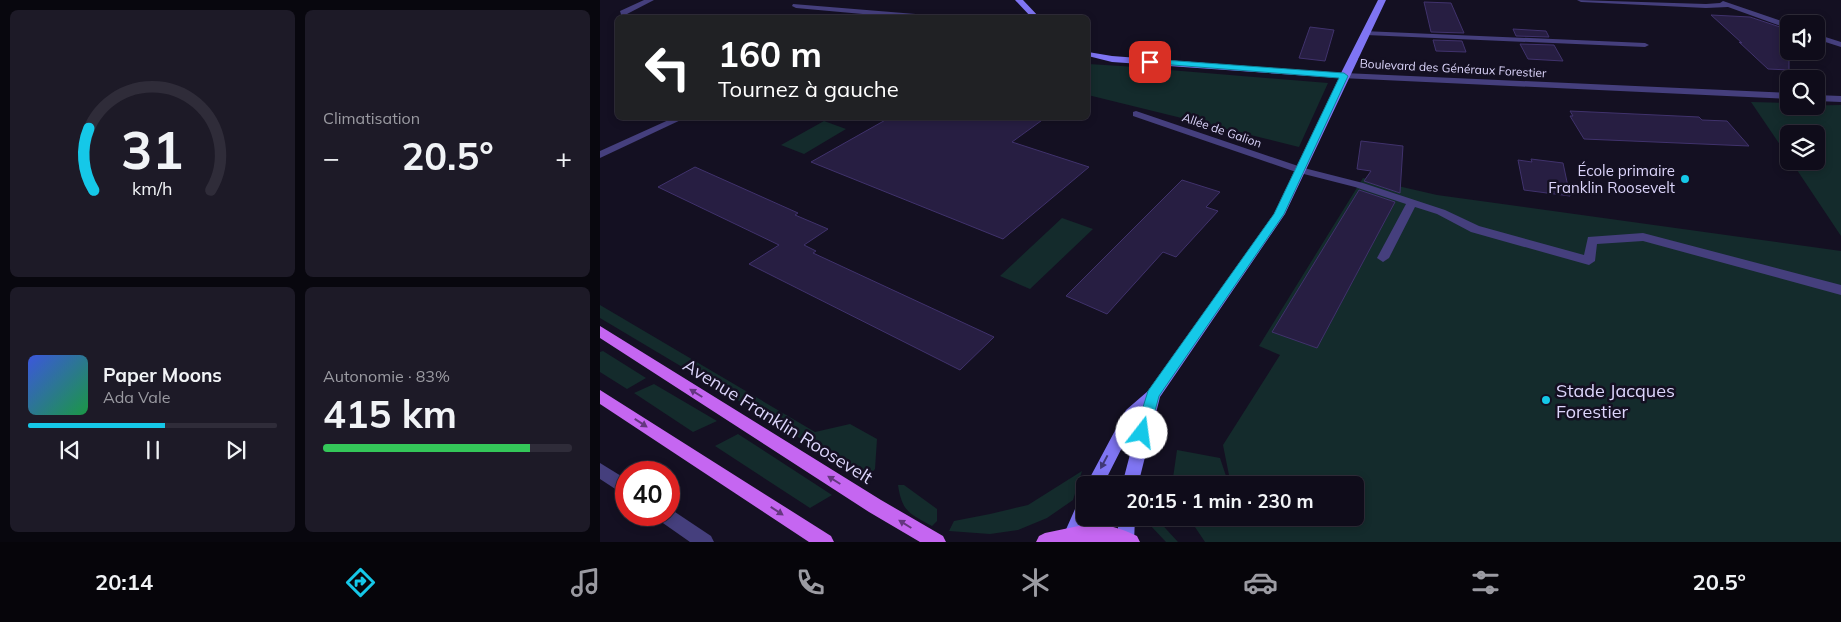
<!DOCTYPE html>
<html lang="fr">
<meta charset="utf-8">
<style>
body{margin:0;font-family:Mulish,sans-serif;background:#1d1a27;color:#f1f3f6;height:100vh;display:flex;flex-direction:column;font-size:19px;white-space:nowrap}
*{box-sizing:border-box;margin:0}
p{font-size:16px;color:#9b9ba2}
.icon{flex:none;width:28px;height:28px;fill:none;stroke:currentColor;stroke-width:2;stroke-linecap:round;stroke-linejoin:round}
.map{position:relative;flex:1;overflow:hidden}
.side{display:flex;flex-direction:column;gap:10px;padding:10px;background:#08070e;width:600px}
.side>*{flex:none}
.hud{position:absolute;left:15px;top:15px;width:475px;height:105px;border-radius:8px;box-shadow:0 2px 8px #0003,0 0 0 1px #2f2c39;background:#202124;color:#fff;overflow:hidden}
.buttons{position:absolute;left:1180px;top:15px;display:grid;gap:10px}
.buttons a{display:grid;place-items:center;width:45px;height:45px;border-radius:8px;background:#0f0c1a;box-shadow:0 2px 8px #0003,0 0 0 1px #2f2c39;font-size:25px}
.speed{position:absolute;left:15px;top:461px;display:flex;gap:10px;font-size:25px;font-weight:700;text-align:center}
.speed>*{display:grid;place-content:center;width:65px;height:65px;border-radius:50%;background:#0f0c1a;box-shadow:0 2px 8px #0003,0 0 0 1px #2f2c39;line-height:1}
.speed .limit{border:8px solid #d22;background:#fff;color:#111}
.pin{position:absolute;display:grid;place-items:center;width:42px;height:42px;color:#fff;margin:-21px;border-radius:10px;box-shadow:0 2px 8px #0006}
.me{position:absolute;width:55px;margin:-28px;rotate:15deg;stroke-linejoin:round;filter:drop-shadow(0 0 4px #0008)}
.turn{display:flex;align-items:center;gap:18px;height:105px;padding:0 20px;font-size:22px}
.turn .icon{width:65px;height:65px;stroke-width:2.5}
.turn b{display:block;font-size:35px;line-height:42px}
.big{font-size:38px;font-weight:700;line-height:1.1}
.side .card{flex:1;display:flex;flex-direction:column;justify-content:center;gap:8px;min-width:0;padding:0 18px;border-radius:8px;background:#1d1a27}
.side .dial{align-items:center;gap:0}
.dial svg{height:130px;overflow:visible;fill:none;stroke:#2f2c39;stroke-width:7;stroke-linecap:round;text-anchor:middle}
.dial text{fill:#f1f3f6;stroke:none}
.song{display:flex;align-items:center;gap:15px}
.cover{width:60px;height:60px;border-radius:8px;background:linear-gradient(135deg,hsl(230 70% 55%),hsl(140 70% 35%))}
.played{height:5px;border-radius:2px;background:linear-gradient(90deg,#15c8e8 55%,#2f2c39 55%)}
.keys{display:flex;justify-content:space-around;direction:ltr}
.heat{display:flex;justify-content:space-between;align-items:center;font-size:28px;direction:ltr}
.charge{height:8px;border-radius:4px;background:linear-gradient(90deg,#34c759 83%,#2f2c39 0)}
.side .tiles{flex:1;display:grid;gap:10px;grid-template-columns:repeat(2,1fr)}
.trip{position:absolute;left:476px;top:476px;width:288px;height:50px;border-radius:8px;background:#0f0c1a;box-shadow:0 2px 8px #0003,0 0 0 1px #2f2c39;font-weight:700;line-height:50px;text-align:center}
.dock{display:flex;height:80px;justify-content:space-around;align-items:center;background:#06050a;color:#9b9ba2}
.dock .icon{width:35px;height:35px}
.dock .on{color:#15c8e8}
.dock b{font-size:22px;color:#f1f3f6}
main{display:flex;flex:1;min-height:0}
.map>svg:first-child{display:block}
.green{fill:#142b2c}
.building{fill:#271e42;stroke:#40326c}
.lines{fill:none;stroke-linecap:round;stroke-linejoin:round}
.lane{fill:#453f7d;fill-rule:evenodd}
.street{fill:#453f7d;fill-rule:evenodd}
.secondary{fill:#7f75f3;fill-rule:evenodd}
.primary{fill:#c566f1;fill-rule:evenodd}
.oneway{fill:#64377f}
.oneway2{fill:#3f3876}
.route{fill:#15c8e8;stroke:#0e8297}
.poi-dot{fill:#15c8e8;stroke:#141022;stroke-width:2}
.labels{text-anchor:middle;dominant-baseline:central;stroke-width:5;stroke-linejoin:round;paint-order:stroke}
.far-street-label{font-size:12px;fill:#dcd5fb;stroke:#141022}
.poi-label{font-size:15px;fill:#dcd5fb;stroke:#141022;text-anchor:end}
.near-poi-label{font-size:18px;fill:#dcd5fb;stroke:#141022;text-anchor:start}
.near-street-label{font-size:18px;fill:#dcd5fb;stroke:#141022}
</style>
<main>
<section class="side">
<div class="tiles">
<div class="card dial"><svg viewBox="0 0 100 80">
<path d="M14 69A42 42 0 1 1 86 69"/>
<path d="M14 69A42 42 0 0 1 11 31" stroke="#15c8e8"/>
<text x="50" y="56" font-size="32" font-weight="700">31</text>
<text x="50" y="72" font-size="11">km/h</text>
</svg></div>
<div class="card"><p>Climatisation</p>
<div class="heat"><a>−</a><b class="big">20.5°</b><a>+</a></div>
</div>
<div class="card">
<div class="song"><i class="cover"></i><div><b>Paper Moons</b><p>Ada Vale</p></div></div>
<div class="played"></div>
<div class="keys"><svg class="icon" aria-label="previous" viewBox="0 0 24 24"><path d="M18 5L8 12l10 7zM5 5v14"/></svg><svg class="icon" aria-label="pause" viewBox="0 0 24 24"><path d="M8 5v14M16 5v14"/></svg><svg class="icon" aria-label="next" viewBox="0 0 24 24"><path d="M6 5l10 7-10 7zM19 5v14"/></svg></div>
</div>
<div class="card"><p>Autonomie · 83%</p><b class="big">415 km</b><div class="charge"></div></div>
</div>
</section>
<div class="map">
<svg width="1241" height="542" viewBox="0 0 1241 542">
<rect width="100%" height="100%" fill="#141022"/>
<path class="green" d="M488 64 521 66 728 83 699 147 488 95Z
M1151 102 1189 103V106L1241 105V236L1191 161H1216V134H1189V158Z
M224 121 246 129 204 154 181 145Z
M763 178 837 195 1241 251V542H605L589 518H755V485H631L623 445 680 355 659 346Z
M462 218 493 229 430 289 400 276Z
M0 305 215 432 250 424 277 439 275 469 264 481 186 429 0 318Z
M3 351 46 378 27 389 0 372V352Z
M54 384 117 421 93 432 34 393Z
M138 434 232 495 210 508 115 446Z
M577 450 620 458 629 485H572Z
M482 471 473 500 447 518 418 530 390 534 349 531 354 521 390 514 428 505Z
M298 485H304L337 509V521L332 526C310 514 302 512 298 485Z
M552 518H556L578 542H566L550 525Z"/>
<path class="building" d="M824 2 851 3 864 33 831 32Z
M1111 15 1150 17 1189 30V70L1168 69 1139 42 1142 43Z
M710 27 734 30 725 61 699 58Z
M913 29 946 31 949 37 916 36Z
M833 40 862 41 866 52 836 51Z
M920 44 954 45 963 61 928 59Z
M970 111 1099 117 1102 120 1127 121 1149 146 984 139 970 116H973Z
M289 118H445L412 142 489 167 403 239 211 162Z
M761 141 803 146 800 193 764 181 771 171 757 169Z
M931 159 963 163 970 196 924 190 918 160 932 162Z
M95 167 198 213 195 215 228 229 204 245 216 251 213 253 394 337 360 370 149 264 179 245 58 187Z
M582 180 620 192 606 207 618 211 576 257 563 252 507 314 466 296Z
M759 190 795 202 717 348 672 332Z"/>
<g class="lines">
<path class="lane" d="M44 0H54L27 14 29 18H22L20 11Z
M193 4 340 16 343 18H307L196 8 192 6Z
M763 31 1045 43 1049 45 1045 47 766 35 762 33Z
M700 167 763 183 845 210 879 226 984 255 988 237 1043 233 1241 285V295L1043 241 997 244 995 261 989 265 871 232 837 214 815 207 789 258 783 262 777 258 806 204 755 187 696 172 695 170Z"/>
<path class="street" d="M977 0 1106 4 1120 3 1123 1 1190 24 1189 28H1186L1128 7 1106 8 981 2Z
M1216 34 1241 42V47L1216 39Z
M744 73 1189 93V99L741 78V74Z
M1216 95 1241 96V102L1216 101Z
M536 111 704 168 705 170 704 172H696L533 116V112Z
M73 118H85L0 158V151Z
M0 463 26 479V496L0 479Z
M69 508 111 536 114 542H90L60 521 57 515H69Z"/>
<path class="secondary" d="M415 0H423L440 18H432Z
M778 0H786L685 214 560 397 538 485H522L540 416 536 420 503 485H486L526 410 548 391 674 214 739 78 512 62 488 56V52L512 56 741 73Z
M485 498V518H489L479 540 474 542 467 540 464 534 479 500Z
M518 518H535L534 542H518Z"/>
<path class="primary" d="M0 326 281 500 343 536 346 542H320L269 512 0 338Z
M0 390 231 536 234 542H209L0 404Z
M488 524C506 524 521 528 537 536L540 542H436L439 536 445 533Z"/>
</g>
<defs><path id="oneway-solid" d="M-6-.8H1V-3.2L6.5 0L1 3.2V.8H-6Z" transform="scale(1.25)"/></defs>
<g class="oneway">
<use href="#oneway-solid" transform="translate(96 393) rotate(-148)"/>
<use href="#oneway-solid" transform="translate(41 423) rotate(33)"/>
<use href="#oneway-solid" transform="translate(234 480) rotate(-148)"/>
<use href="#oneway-solid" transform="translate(177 511) rotate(33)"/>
<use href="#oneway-solid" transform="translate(305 524) rotate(-148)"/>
</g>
<use class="oneway2" href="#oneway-solid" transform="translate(504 462) rotate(118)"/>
<path class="route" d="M550 59 744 73 748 76 684 214 559 396 549 433 547 438 542 439 537 438 535 433 548 391 674 214 739 78 547 63V60Z"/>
<g class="poi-dot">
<circle cx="1085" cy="179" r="5"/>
<circle cx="946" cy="400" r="5"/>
</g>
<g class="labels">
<g class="far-street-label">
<text transform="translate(853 68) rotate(3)">Boulevard des Généraux Forestier</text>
<text transform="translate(622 130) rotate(19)">Allée de Galion</text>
</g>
<g class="poi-label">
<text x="1075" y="170">École primaire<tspan x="1075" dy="17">Franklin Roosevelt</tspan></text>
</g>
<g class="near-poi-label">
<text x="956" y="390">Stade Jacques<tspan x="956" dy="21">Forestier</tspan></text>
</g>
<g class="near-street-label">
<text transform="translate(178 421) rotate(32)">Avenue Franklin Roosevelt</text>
</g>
</g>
</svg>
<div class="buttons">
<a><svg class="icon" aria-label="sound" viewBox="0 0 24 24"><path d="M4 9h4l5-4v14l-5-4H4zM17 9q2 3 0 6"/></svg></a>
<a><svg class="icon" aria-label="search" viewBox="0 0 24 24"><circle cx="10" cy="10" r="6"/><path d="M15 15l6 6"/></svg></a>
<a><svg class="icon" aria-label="layers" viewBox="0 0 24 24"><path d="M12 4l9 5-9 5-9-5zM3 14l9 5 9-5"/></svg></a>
</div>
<div class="speed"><div class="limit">40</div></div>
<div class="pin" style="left:550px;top:62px;background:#d93025"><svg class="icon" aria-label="arrive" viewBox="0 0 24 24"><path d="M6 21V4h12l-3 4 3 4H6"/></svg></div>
<svg class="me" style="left:542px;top:433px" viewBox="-20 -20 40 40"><circle r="19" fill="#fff"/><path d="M0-13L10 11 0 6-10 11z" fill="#15c8e8"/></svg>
<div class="trip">20:15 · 1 min · 230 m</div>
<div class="hud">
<div class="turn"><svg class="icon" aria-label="left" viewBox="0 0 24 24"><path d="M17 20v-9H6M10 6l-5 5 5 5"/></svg><div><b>160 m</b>Tournez à gauche</div></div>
</div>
</div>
</main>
<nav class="dock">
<b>20:14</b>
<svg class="icon on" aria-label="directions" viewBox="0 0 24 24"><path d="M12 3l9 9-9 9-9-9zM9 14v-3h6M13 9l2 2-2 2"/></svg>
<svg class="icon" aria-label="music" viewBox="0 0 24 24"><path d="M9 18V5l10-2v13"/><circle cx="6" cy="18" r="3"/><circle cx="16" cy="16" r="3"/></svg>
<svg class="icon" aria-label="phone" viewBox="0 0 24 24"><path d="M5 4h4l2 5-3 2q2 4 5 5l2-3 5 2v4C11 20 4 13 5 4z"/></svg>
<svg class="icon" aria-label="climate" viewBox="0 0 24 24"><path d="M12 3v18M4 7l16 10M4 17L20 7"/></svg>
<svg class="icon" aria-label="car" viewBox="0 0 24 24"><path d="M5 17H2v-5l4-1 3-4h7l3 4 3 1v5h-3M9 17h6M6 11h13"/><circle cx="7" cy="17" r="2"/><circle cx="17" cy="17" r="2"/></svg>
<svg class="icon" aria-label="filters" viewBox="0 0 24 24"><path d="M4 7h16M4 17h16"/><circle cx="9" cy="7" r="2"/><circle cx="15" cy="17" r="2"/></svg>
<b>20.5°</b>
</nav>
